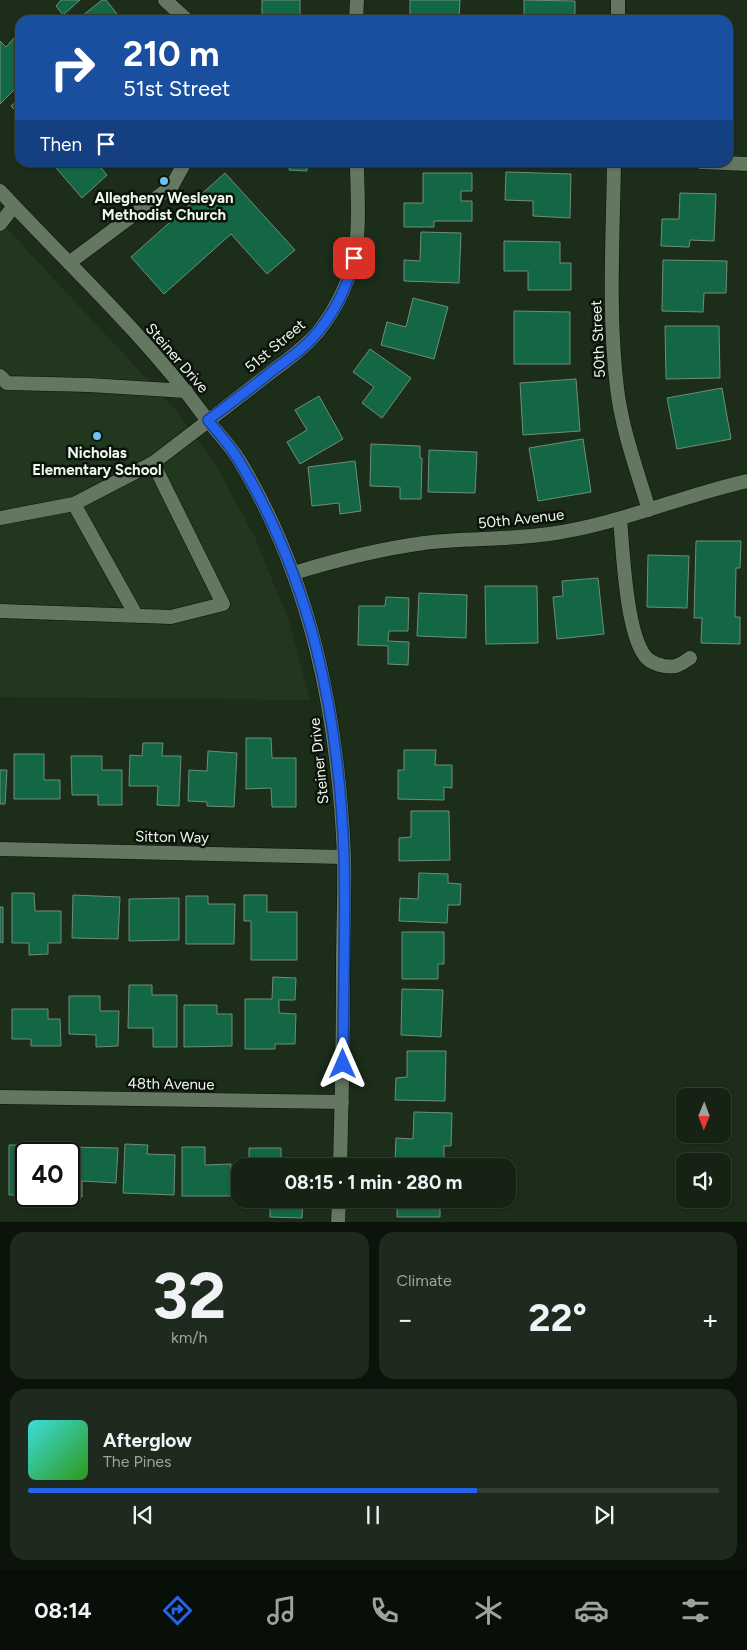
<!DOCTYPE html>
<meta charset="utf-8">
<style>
body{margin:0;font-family:Figtree,sans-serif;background:#1e2a1d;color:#f1f3f6;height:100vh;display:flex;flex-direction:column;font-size:19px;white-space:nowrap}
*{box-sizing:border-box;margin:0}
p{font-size:16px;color:#9da4a0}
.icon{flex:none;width:28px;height:28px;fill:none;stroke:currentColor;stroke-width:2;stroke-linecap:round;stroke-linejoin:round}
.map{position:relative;height:1222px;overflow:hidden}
.details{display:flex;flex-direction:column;gap:10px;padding:10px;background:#0c130b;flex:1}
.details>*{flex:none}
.top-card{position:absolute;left:15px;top:15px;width:718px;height:152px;border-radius:15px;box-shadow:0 1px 4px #0004,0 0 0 1px #343f34;background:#1a4fa0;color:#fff;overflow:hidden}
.needle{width:32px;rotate:181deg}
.controls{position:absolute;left:676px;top:1088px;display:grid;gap:10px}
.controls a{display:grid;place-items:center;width:55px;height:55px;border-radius:10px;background:#152214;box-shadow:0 1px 4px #0004,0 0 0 1px #343f34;font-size:25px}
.speed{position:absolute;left:15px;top:1142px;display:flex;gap:10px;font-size:25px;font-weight:700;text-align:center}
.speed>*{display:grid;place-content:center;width:65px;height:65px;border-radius:50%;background:#152214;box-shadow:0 1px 4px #0004,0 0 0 1px #343f34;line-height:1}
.speed .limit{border:2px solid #111;border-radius:8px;background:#fff;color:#111}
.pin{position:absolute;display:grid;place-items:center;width:42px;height:42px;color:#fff;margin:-21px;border-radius:10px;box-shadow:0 2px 8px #0006}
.me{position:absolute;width:55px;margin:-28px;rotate:0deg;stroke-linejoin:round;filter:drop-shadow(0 0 4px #0008)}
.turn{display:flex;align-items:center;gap:18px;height:105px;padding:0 25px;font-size:22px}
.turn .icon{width:65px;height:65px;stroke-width:2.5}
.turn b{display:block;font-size:35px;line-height:42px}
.then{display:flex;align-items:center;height:48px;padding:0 25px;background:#0003;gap:10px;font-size:19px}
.big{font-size:38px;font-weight:700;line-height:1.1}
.details .tile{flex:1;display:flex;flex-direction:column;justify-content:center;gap:8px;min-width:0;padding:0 18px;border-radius:15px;background:#1e2a1d}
.details .dial{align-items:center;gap:0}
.dial b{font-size:65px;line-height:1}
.song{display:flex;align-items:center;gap:15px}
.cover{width:60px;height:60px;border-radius:8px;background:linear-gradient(135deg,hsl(180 70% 55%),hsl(110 70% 35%))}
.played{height:5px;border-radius:2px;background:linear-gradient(90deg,#2563eb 65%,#343f34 65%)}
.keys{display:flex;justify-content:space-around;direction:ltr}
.heat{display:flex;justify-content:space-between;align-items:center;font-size:28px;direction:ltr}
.details .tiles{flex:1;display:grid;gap:10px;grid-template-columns:1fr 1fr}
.tile:last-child{grid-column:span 2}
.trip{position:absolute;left:231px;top:1158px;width:285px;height:50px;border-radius:15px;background:#152214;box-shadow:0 1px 4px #0004,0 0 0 1px #343f34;font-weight:700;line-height:50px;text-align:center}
.menu{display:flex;height:80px;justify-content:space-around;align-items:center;background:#080e08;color:#9da4a0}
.menu .icon{width:35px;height:35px}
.menu .active{color:#2563eb}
.menu b{font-size:22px;color:#f1f3f6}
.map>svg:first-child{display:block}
.built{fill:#21371e}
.building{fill:#136745;stroke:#6f8d7c}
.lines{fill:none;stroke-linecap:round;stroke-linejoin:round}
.service-casing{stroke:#061504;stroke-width:15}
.minor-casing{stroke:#061504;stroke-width:15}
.tertiary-casing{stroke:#061504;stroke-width:15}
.service{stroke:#637761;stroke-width:14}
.minor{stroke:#637761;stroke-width:14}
.tertiary{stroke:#637761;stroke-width:14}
.route-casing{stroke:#184099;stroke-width:12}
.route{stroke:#2563eb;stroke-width:9}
.poi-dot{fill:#6bc3f2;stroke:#0c130b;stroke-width:2}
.labels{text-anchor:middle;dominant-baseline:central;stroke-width:5;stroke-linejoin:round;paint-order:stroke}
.poi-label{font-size:15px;font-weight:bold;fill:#edf9ec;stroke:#0c130b}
.street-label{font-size:15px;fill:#edf9ec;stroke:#0c130b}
</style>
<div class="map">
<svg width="747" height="1223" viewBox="0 0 747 1223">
<rect width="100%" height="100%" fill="#1c2d1a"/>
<path class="built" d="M0 221 175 409 214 462 254 535 289 621 310 700 0 697Z"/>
<path class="building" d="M61 0H80L63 15 56 6Z
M102 0H106L117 14 110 20H77Z
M262 0H300V20H262Z
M410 0H460L459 19H473V20H410Z
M524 0 575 1V20L524 19Z
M14 38 20 43V84L0 104V41L6 47Z
M20 98V115L11 106Z
M51 162H96L107 175 82 198Z
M290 162H307V171L289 170Z
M405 162H471V166L405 165Z
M544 162H574V165H544Z
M506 172 571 174 570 218 533 216V201L505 200Z
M225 173 295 250 267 274 231 234 164 294 131 257Z
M423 173H472V191H461V201H472V221H434V227H404V203H423Z
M680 193 716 194 714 241 690 240 689 247 661 246 662 219H679Z
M421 232 461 233 459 283 404 281V260L420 261Z
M504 241 560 242V263H571V290H528V271H504Z
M663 260 727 261 726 293H704L703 312 662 311Z
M413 298 448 307 434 359 381 345 387 322 406 327Z
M514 311 570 312V364H514Z
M665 326H719L720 378 666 379Z
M370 349 411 378 382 418 362 403 374 387 353 372Z
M576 379 580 431 523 435 520 383Z
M722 388 731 439 677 449 667 398Z
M319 396 343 439 300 464 287 442 307 430 295 410Z
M583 439 591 492 538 501 529 448Z
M371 444 420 446V458H422L421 499H400V487L370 486Z
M429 450 477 452 475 493 428 492Z
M355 461 361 511 340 514 339 503 312 506 308 467Z
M696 541H741L740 568H736L735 617H740V644L701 643 702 618H694Z
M648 555 689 556 687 608 647 607Z
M598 578 604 634 557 639 553 597 563 596 562 581Z
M485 586H537L538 643 486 644Z
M419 593 467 595 466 638 417 636Z
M386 597 409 598 408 631H389L388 641 409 642 408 665 388 664V646L358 645 359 606H385Z
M246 738H271L272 758H296V807H272L271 788 246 789Z
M143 743H163L162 756H181L179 806 157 805 158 786H129L130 755 142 756Z
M404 750H436L435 765H452V788L444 787V800L398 799V770H404Z
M208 751 237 753 234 807 207 806V802L188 801 189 770 207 771Z
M14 754H44V780H60V799H14Z
M71 756H102V770H122V805H98V795H72Z
M0 770H7L5 804H0Z
M411 811H449L450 860 399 861V838L411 837Z
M419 873 448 874V883L461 884 460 905H448L447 923 399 921 400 898 418 899Z
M12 893H34L35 911H61V943H48V954L29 955V943H12Z
M73 895 120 897 118 939 72 938Z
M244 895H267V912H297V960H251V921H244Z
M186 896H208V904H235L234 944H186Z
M179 898V940L129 941V899Z
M0 907H3V943L0 942Z
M402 932H444V964H438V979H402Z
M273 977 296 978 295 1000H279V1013L296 1014 295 1044H275V1049H245V999H272Z
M129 985H152V995H177V1047H153V1028H128Z
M402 989 443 990 441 1037 401 1035Z
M69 996H100V1011H119L118 1046 96 1047V1035L69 1034Z
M184 1005H217V1014H232V1046L184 1047Z
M12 1009H48V1019H60L61 1046H31V1039H12Z
M407 1051H446L445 1101 395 1100 396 1078 407 1077Z
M414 1112 452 1113 451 1146H444V1162L395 1161 396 1138 413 1139Z
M125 1144 148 1145 147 1154 175 1155 174 1195 123 1193Z
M9 1145H31V1154H26V1195H9Z
M67 1147 118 1148 116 1183 82 1181V1197L65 1196H69V1154H67Z
M182 1147H205V1165L231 1164V1196H182Z
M249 1148H281V1160H295V1166H249Z
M270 1199H303L302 1218 270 1217Z
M397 1199H440V1217H397Z"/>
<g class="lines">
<defs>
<path id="service" d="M0 224 14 206
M69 263 172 186 185 162
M0 376 7 383 89 385 186 391
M74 504 136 615
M0 518 74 504 153 463 208 421
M620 519C623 551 626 632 645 656 651 664 666 668 676 666 681 664 686 661 690 658
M0 611 171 617 223 604 153 463"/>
<path id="minor" d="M165 0 187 20
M356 20 357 0
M618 20V0
M614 162C613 238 608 313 617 388 622 430 637 470 649 510
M701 162 747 164
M208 421C230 404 252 387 274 370 290 358 305 347 318 332 337 308 352 277 356 246 360 219 357 190 357 162
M294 573C336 560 380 549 424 543 465 538 507 540 549 534 617 525 680 496 747 481
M0 849 344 857
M0 1097 342 1102"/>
<path id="tertiary" d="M0 191C69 265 145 335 205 417 216 431 229 444 239 460 312 581 338 716 344 856 345 892 343 928 343 965 343 1032 342 1099 340 1166
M338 1223 339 1199"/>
</defs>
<use href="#service" class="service-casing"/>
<use href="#minor" class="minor-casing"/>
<use href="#tertiary" class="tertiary-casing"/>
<use href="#service" class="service"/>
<use href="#minor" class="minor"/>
<use href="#tertiary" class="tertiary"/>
</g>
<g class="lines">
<defs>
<path id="route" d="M343 1064C343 996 346 925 344 856 339 716 312 581 238 459 230 445 218 433 208 420 227 406 247 391 266 376 277 367 289 359 300 350 327 327 347 292 354 258"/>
</defs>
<use href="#route" class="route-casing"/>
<use href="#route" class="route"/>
</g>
<g class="poi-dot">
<circle cx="164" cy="181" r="5"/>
<circle cx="97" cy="436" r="5"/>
</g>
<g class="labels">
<g class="poi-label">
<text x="164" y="198">Allegheny Wesleyan<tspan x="164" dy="17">Methodist Church</tspan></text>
<text x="97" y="453">Nicholas<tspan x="97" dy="17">Elementary School</tspan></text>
</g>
<g class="street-label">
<text transform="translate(598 339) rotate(-93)">50th Street</text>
<text transform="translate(275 346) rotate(-40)">51st Street</text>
<text transform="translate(177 358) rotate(49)">Steiner Drive</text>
<text transform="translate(521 519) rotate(-6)">50th Avenue</text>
<text transform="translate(319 761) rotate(-96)">Steiner Drive</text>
<text transform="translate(172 837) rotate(1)">Sitton Way</text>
<text transform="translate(171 1084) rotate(1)">48th Avenue</text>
</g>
</g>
</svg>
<div class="controls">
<a><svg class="needle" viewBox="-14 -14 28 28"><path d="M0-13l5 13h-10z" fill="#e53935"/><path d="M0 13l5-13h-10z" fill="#9da4a0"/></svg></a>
<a><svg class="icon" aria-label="sound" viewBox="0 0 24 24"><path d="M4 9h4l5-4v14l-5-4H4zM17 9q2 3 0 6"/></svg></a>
</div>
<div class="speed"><div class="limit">40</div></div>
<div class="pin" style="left:354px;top:258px;background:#d93025"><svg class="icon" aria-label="arrive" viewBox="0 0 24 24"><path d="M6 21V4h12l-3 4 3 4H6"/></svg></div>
<svg class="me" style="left:343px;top:1064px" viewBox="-20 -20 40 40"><path d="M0-17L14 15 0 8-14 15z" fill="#2563eb" stroke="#fff" stroke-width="4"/></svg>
<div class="trip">08:15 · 1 min · 280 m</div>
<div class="top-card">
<div class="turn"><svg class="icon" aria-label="right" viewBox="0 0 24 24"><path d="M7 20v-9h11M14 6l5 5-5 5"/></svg><div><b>210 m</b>51st Street</div></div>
<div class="then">Then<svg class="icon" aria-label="arrive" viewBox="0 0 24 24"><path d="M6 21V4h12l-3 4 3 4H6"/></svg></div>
</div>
</div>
<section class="details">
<div class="tiles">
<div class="tile dial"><b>32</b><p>km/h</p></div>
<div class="tile"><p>Climate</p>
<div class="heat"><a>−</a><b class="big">22°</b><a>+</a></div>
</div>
<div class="tile">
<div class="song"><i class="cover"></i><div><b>Afterglow</b><p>The Pines</p></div></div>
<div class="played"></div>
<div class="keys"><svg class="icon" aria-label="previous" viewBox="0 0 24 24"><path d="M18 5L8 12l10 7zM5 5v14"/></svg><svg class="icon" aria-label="pause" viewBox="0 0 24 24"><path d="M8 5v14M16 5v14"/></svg><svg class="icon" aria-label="next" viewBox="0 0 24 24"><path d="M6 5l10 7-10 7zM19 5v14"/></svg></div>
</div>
</div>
</section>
<nav class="menu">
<b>08:14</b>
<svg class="icon active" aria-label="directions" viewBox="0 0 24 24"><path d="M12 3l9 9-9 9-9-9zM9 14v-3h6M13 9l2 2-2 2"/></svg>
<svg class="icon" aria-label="music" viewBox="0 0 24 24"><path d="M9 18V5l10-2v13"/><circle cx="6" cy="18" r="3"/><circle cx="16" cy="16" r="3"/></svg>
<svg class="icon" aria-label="phone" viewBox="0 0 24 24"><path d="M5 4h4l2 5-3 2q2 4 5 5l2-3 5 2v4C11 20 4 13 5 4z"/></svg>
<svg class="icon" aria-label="climate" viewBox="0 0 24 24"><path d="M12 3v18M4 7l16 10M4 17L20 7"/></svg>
<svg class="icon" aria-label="car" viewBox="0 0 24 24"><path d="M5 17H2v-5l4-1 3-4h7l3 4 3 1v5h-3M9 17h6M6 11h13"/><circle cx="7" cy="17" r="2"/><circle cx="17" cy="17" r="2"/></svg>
<svg class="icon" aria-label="filters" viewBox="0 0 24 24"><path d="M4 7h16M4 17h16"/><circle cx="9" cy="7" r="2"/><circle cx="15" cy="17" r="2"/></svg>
</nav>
